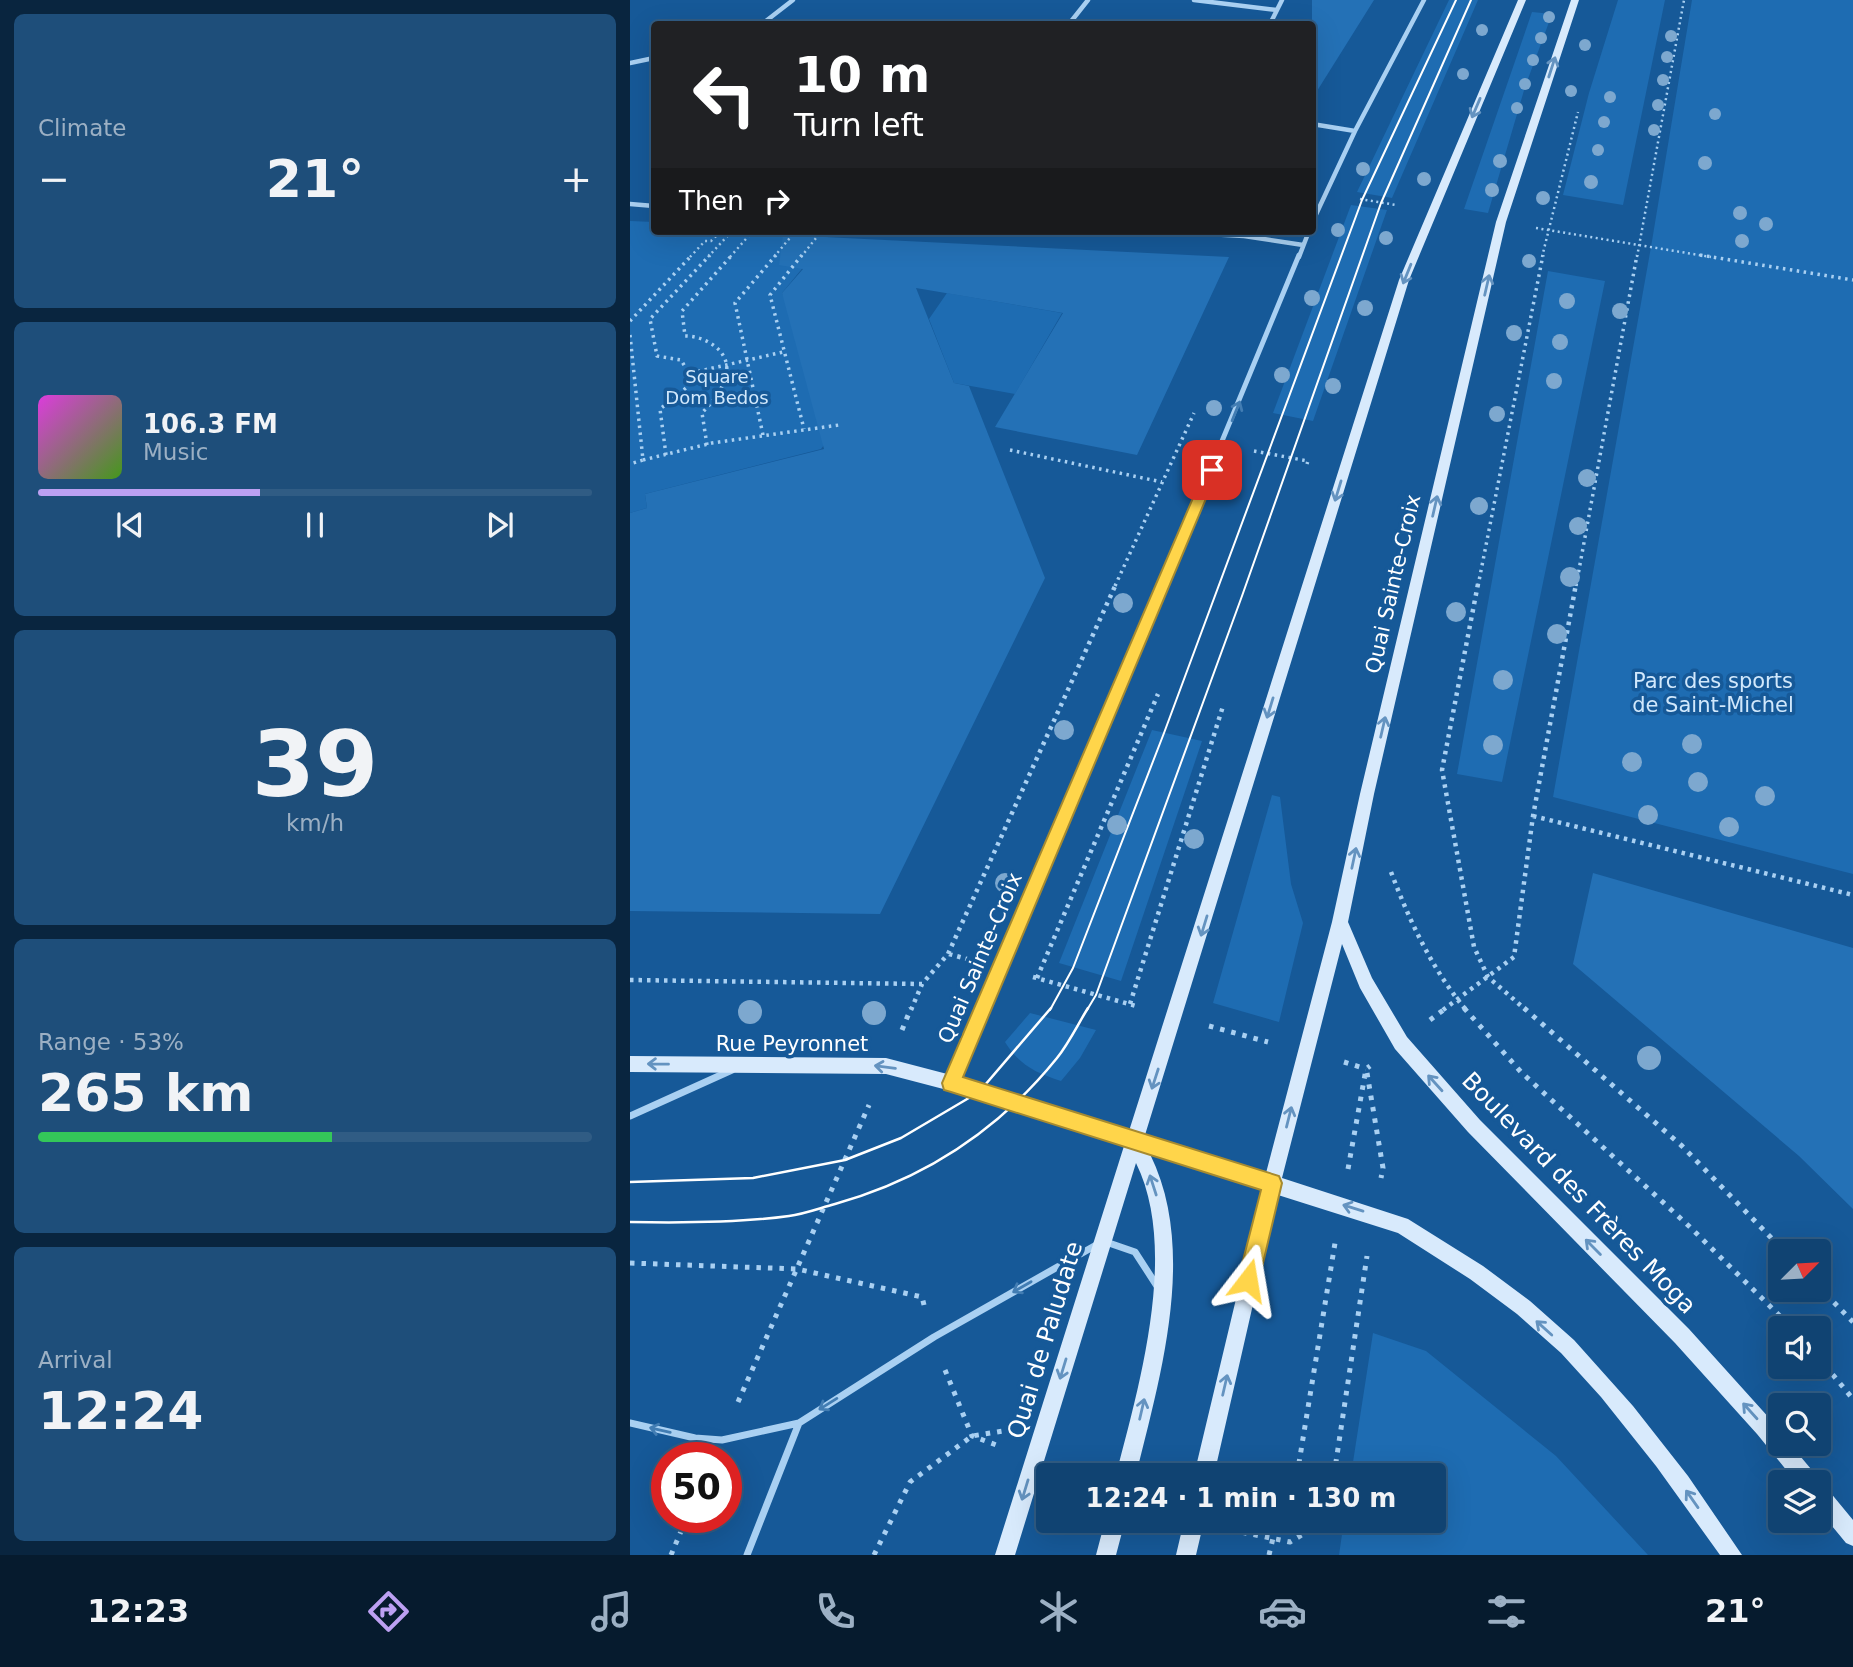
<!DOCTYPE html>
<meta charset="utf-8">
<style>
body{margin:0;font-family:"DejaVu Sans",sans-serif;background:#1e4e7a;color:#f1f3f6;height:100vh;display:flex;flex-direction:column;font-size:26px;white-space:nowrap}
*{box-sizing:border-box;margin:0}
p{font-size:23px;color:#9cb0c4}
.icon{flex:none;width:38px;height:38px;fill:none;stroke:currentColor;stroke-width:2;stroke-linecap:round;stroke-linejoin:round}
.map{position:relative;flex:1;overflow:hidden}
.drawer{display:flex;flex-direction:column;gap:14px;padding:14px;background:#09253f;width:630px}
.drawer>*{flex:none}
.top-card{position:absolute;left:21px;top:21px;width:665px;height:214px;border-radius:7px;box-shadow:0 7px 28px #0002,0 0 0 2px #305c84;background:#202124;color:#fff;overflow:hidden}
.needle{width:46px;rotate:66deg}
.controls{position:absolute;left:1138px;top:1239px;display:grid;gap:14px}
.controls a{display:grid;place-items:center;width:63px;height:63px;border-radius:7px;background:#104372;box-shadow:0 7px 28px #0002,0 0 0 2px #305c84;font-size:35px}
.speed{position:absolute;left:21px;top:1442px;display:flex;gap:14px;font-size:35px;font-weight:700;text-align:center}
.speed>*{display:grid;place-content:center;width:91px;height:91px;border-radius:50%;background:#104372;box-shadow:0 7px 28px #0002,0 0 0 2px #305c84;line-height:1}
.speed .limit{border:10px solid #d22;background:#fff;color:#111}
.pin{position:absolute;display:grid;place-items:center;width:60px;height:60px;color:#fff;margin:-30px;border-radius:14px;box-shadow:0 4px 10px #0006}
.me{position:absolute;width:77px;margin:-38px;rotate:14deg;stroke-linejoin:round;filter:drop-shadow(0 0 5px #0008)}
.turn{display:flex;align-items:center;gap:24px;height:147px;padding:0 28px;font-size:32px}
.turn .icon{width:91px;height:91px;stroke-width:2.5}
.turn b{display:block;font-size:49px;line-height:60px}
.then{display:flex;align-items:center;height:66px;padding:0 28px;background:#0003;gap:14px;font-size:26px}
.big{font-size:52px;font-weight:800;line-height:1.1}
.drawer .card{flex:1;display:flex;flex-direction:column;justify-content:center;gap:10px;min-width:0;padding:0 24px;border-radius:10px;background:#1e4e7a}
.drawer .dial{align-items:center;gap:0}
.dial b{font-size:91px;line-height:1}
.song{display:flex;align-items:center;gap:21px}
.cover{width:84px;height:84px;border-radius:10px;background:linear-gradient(135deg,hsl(300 70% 55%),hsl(100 70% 35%))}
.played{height:7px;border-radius:4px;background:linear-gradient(90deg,#bca0f2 40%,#305c84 40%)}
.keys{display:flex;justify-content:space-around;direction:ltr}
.heat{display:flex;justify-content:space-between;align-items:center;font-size:38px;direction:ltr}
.charge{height:10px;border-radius:5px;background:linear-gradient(90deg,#34c759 53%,#305c84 0)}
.trip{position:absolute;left:406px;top:1463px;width:410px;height:70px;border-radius:7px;background:#104372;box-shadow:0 7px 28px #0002,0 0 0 2px #305c84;font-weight:800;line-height:70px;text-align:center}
.tabs{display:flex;height:112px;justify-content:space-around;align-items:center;background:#061b2e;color:#9cb0c4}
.tabs .icon{width:49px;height:49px}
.tabs .active{color:#bca0f2}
.tabs b{font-size:32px;color:#f1f3f6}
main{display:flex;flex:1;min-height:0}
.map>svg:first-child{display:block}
.green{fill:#1e6cb2}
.building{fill:#2471b6}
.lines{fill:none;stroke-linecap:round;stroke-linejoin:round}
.path-far3{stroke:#a9d0f2;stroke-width:2.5;stroke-dasharray:2 3.5;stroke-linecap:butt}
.path-far2{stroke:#a9d0f2;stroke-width:3.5;stroke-dasharray:2.5 4.5;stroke-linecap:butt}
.path-far1{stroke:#a9d0f2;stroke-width:4.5;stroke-dasharray:3.5 5;stroke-linecap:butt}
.path{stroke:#a9d0f2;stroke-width:5;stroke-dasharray:4.5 7;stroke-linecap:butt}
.lane{stroke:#a9d0f2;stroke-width:7}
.street-far3{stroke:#a9d0f2;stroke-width:4.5}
.street-far2{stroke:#a9d0f2;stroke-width:5}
.street-far1{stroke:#a9d0f2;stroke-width:7}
.street{stroke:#a9d0f2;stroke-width:9}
.secondary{fill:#d8eafc;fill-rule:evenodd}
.tram-far1{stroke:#fff;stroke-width:2}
.tram{stroke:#fff;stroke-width:2.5}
.tree{fill:#7da8cf}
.oneway{stroke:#6493c0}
.oneway2{stroke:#427db3}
.route{fill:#ffd54a;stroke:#a68a30;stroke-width:2}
.labels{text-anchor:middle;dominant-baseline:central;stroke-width:7;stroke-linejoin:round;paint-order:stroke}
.far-park-label{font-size:18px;fill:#d1e8fc;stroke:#165998}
.street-label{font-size:21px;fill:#fff;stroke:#165998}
.park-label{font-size:21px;fill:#d1e8fc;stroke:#165998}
.near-street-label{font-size:24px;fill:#fff;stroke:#165998}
</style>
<main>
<section class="drawer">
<div class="card"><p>Climate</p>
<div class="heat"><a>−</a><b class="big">21°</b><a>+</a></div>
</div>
<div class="card">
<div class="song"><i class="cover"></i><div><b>106.3 FM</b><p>Music</p></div></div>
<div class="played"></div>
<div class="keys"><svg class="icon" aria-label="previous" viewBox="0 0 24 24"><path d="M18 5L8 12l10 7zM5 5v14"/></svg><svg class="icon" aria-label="pause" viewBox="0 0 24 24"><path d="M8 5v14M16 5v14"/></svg><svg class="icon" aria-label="next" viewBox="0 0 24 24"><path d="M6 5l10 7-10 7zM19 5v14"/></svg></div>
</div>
<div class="card dial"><b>39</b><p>km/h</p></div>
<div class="card"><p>Range · 53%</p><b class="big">265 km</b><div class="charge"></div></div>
<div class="card"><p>Arrival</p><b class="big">12:24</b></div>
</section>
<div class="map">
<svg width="1223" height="1555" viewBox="0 0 1223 1555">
<rect width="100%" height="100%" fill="#165998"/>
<path class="green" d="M819 0H848L762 198 727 192Z
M988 0H1035L993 205 933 195 959 93Z
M1062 0H1223V874L923 797 1021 247Z
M902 12 922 14 895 87 858 213 834 209Z
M721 205 757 210 683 421 643 413Z
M0 221 24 222V231H203L152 293 209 425 191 449 15 494 17 508 0 513Z
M918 271 975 281 872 782 827 774Z
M317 293 432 313 385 394 324 383 299 319Z
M522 730 572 741 491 981 429 963Z
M642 795 650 797 661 884 673 923 649 1022 583 1003Z
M400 1013 466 1030 450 1058 431 1081C406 1073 389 1065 375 1042Z
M743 1333 796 1351 926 1456 1018 1555H709L714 1521H803V1475H721Z"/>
<path class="building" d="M682 0H744L682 99Z
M153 235 599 257 507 455 365 427 433 313 286 288 324 383 339 386 415 578 250 914 0 911V513L17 508 15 494 194 449 152 293 173 269 149 265Z
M963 873 1223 948V1209L1169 1156 943 964Z"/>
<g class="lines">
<path class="path-far3" d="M730 199 766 205
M906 228 1081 257
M60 257 75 241H81L91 231
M78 257 102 231
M100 257 123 231
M144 257 164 233
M171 257 186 238
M912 257 948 112
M1007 257 1054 0"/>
<path class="path-far2" d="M172 255 140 295 174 429
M1070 255 1223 280
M0 321 62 255
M0 335 13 460 0 464
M61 373 153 352
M133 435 105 303 146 255
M77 445 72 413C89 395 110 368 86 347 77 340 66 336 55 336L52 311 102 255
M380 450 532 482
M624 451 678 461 677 464
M36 455 30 409 56 388 60 375 51 360 27 356 20 319 80 255
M13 460 82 443 209 425
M485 586 564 413
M848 586 913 255
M946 586 1007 255"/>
<path class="path-far1" d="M848 584 812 770 844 947 858 977 896 1010
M903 816 1223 895
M761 872C780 922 802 969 836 1010
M319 954 337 959
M403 977 506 1006
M407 978 528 694
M0 980 292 984
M500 1004 593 706
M281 1010 292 984 318 954 486 584
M813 1010 884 957 903 816 946 584"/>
<path class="path" d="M834 1008 891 1072 1061 1228 1162 1328
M894 1008 1052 1146 1154 1251
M800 1020 816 1008
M579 1026 638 1042
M272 1030 281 1008
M714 1062 736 1069
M737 1073 753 1168 751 1178
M718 1169 736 1069 740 1066
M0 1263 167 1269 292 1297 294 1305
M1188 1286 1223 1322
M1188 1357 1223 1399
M315 1370 342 1436 369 1446
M108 1402 239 1105
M667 1475 705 1243
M704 1475 737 1256
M601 1530 660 1542 687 1526 689 1521
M41 1555 57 1517
M244 1555 280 1482 342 1436 373 1431
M639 1555 647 1521"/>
<path class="lane" d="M0 1116 102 1070
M476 1242 505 1252 527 1286
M0 1423 65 1438 92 1440 169 1423
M117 1555 169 1423 304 1337 468 1244"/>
<path class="street-far3" d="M564 0 647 10
M132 24 163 0
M439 24 458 0
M640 24 652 0
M0 63 24 58
M682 124 725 131
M0 204 24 206
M682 223 725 131 794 0
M523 231 614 236 673 245
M669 257 679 231"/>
<path class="street-far2" d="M532 586 669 255"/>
<path class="street-far1" d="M352 1010 533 584"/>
<path class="street" d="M321 1082 352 1008"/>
<path class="secondary" d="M888 0H896L779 280 515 1135 636 1173 702 922 730 794 866 222 941 0H949L876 222 744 794 718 922 742 978 777 1037 850 1120 1059 1329 1141 1420 1150 1431V1444H1160L1186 1475 1189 1482 1188 1483 1195 1486 1223 1520V1546L1216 1543 1188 1509V1482H1166L1127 1434 1045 1343 838 1132 765 1049 730 988 712 944 652 1178 778 1219 853 1266 900 1301 944 1340 1003 1406 1058 1476 1112 1555H1090L1026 1466 971 1397 931 1353 887 1314 840 1279 768 1233 648 1195 584 1475H564L632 1190 520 1154C568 1251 530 1377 506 1475H486C509 1386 549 1250 506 1163L385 1555H365L494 1146 321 1091 256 1074 0 1072V1056L256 1058 321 1075 499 1131 769 280Z
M475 1521H495L486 1555H466Z
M554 1521H574L566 1555H546Z"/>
<path class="tram-far1" d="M420 1010 443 968 534 733 732 200 826 0
M457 1010 466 995 612 596 751 203 841 0"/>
<path class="tram" d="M0 1182 123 1178 215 1160 271 1138 349 1092 421 1008
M0 1222C51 1223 109 1223 159 1216 174 1214 190 1208 205 1204 295 1179 368 1131 427 1058 439 1043 448 1024 458 1008"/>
</g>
<g class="tree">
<circle cx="919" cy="17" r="6"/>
<circle cx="852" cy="30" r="6"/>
<circle cx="1041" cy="36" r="6"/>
<circle cx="911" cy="38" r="6"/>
<circle cx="955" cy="45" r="6"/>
<circle cx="1037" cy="57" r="6"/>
<circle cx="903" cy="60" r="6"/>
<circle cx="833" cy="74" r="6"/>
<circle cx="1033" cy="80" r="6"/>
<circle cx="895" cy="84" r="6"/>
<circle cx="941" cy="91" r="6"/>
<circle cx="980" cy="97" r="6"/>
<circle cx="1028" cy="105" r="6"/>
<circle cx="887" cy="108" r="6"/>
<circle cx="1085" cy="114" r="6"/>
<circle cx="974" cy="122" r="6"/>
<circle cx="1024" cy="130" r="6"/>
<circle cx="968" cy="150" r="6"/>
<circle cx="870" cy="161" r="7"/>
<circle cx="1075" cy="163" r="7"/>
<circle cx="733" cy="169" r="7"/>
<circle cx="794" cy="179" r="7"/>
<circle cx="961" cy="182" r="7"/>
<circle cx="862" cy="190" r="7"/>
<circle cx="913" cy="198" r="7"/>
<circle cx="1110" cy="213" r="7"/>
<circle cx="1136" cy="224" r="7"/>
<circle cx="708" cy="230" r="7"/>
<circle cx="756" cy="238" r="7"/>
<circle cx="1112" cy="241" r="7"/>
<circle cx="899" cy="261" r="7"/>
<circle cx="682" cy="298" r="8"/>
<circle cx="937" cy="301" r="8"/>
<circle cx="735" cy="308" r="8"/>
<circle cx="990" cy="311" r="8"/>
<circle cx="884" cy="333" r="8"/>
<circle cx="930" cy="342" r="8"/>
<circle cx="652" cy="375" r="8"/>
<circle cx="924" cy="381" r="8"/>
<circle cx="703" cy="386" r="8"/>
<circle cx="584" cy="408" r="8"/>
<circle cx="867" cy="414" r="8"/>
<circle cx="957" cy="478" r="9"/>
<circle cx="849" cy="506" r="9"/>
<circle cx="948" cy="526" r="9"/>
<circle cx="940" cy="577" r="10"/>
<circle cx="493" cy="603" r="10"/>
<circle cx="826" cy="612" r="10"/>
<circle cx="927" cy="634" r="10"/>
<circle cx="873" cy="680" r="10"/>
<circle cx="434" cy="730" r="10"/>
<circle cx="1062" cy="744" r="10"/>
<circle cx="863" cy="745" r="10"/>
<circle cx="1002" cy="762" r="10"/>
<circle cx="1068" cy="782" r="10"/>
<circle cx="1135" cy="796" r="10"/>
<circle cx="1018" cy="815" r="10"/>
<circle cx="487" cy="825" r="10"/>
<circle cx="1099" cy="827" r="10"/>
<circle cx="564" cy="839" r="10"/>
<circle cx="375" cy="883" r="10"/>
<circle cx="120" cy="1012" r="12"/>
<circle cx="244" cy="1013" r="12"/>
<circle cx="1019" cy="1058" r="12"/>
</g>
<defs><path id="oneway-shaft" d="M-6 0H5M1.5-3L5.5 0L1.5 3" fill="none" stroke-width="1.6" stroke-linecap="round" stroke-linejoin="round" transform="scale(1.75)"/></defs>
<g class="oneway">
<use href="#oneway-shaft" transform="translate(922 67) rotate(-72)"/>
<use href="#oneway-shaft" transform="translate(846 108) rotate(113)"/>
<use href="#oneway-shaft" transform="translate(777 274) rotate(112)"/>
<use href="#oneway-shaft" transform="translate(857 285) rotate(-77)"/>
<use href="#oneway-shaft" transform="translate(708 491) rotate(107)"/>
<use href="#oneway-shaft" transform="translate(805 506) rotate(-77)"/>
<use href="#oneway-shaft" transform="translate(640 708) rotate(107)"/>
<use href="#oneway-shaft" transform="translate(753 727) rotate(-77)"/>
<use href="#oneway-shaft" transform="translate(724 858) rotate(-78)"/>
<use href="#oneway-shaft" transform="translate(574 926) rotate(107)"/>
<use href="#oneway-shaft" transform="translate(28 1064) rotate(-179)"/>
<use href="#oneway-shaft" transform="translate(255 1067) rotate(-173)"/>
<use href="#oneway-shaft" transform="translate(525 1079) rotate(108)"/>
<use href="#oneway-shaft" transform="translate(805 1083) rotate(-132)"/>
<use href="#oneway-shaft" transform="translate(659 1117) rotate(-76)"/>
<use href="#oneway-shaft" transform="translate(523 1185) rotate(-108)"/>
<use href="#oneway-shaft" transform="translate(723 1208) rotate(-163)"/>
<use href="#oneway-shaft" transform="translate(963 1247) rotate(-135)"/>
<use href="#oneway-shaft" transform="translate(914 1328) rotate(-138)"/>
<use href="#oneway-shaft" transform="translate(433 1369) rotate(107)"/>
<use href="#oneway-shaft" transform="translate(595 1385) rotate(-77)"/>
<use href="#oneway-shaft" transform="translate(512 1409) rotate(-77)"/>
<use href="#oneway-shaft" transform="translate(1120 1411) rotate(-132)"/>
<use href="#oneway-shaft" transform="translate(395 1490) rotate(107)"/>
<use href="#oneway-shaft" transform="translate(1062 1499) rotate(-125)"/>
</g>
<g class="oneway2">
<use href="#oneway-shaft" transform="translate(606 411) rotate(-68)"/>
<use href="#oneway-shaft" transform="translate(392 1287) rotate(150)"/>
<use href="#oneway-shaft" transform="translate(198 1404) rotate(148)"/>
<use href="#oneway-shaft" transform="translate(30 1430) rotate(-167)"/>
</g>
<path class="route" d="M582 465 588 470 333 1077 649 1176 652 1183 629 1280 626 1287 618 1290 611 1287 608 1280 631 1190 321 1092 314 1090 312 1083 575 470Z"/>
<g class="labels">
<g class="far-park-label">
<text x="87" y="376">Square<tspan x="87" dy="21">Dom Bedos</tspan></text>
</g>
<g class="street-label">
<text transform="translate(763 584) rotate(-77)">Quai Sainte-Croix</text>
<text transform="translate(350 958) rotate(-67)">Quai Sainte-Croix</text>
<text x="162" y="1044">Rue Peyronnet</text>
</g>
<g class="park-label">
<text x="1083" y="681">Parc des sports<tspan x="1083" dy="24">de Saint-Michel</tspan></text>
</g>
<g class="near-street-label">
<text transform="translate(949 1193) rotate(46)">Boulevard des Frères Moga</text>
<text transform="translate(415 1340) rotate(-73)">Quai de Paludate</text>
</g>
</g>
</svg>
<div class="controls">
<a><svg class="needle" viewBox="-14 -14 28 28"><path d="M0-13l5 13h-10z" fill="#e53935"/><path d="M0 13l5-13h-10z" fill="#9cb0c4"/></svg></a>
<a><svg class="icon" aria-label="sound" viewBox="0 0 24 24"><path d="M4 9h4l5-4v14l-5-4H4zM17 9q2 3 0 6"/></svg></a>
<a><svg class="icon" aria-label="search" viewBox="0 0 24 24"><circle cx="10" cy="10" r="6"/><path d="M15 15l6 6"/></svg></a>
<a><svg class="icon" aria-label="layers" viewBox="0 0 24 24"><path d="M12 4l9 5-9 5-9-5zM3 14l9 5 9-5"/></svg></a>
</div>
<div class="speed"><div class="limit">50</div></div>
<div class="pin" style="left:582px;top:470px;background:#d93025"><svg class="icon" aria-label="arrive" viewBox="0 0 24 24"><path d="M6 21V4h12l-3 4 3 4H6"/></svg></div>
<svg class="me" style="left:618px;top:1280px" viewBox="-20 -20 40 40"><path d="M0-17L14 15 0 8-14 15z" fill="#ffd54a" stroke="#fff" stroke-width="4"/></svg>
<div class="trip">12:24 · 1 min · 130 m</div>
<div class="top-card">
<div class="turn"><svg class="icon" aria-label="left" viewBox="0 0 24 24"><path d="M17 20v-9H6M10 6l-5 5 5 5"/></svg><div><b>10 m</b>Turn left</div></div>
<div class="then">Then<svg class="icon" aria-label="right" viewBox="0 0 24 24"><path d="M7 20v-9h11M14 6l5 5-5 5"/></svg></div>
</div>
</div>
</main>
<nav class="tabs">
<b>12:23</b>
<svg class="icon active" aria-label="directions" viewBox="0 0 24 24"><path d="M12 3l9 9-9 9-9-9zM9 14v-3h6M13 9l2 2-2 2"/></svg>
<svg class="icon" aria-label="music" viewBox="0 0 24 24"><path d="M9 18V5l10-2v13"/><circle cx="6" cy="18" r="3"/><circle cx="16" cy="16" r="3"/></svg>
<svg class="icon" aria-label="phone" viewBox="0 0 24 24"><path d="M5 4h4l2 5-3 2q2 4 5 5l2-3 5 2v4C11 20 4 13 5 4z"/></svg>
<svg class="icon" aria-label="climate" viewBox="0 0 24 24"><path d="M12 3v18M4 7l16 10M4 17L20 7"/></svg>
<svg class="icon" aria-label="car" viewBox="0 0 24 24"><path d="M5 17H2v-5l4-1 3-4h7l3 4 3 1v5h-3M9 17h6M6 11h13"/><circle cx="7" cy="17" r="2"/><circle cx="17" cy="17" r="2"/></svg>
<svg class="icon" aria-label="filters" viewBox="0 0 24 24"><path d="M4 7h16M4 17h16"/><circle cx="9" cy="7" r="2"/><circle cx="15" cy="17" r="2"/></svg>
<b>21°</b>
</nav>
